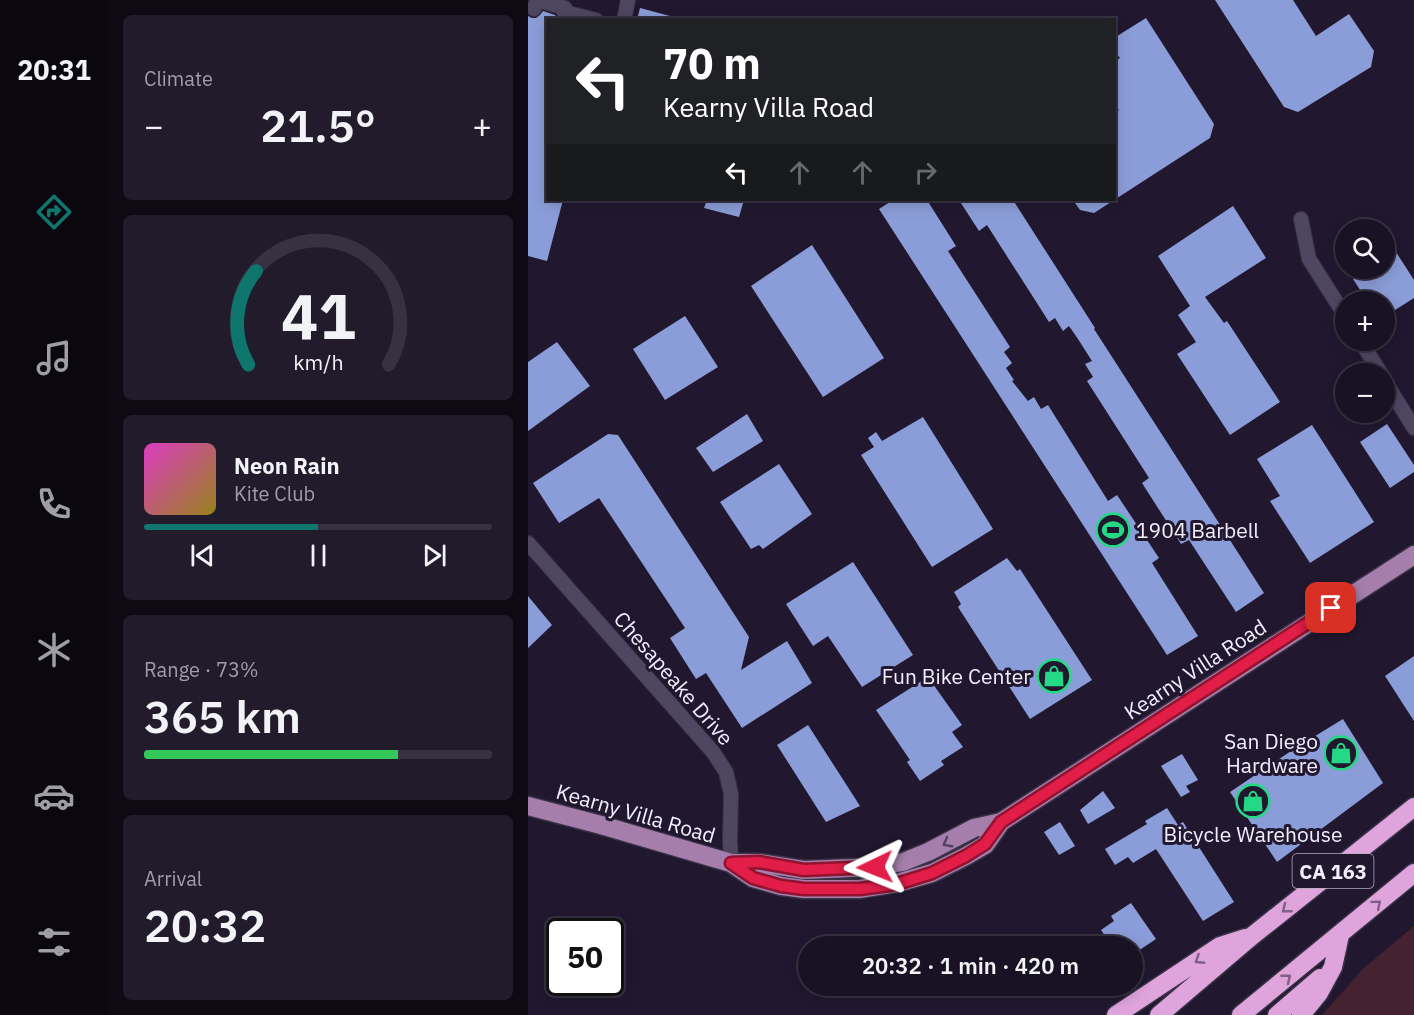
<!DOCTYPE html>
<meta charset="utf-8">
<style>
body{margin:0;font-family:"IBM Plex Sans",sans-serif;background:#221b2c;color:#f1f3f6;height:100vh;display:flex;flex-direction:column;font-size:22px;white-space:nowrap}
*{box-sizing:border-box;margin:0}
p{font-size:20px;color:#9f9ea6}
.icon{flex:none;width:33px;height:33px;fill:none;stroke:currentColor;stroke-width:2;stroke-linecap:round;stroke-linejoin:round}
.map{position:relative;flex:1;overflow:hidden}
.side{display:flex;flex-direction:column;gap:15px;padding:15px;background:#0e0a14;width:420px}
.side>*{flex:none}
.top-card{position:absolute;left:18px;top:18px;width:570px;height:183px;border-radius:0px;box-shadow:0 3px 15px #0003,0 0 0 2px #373241;background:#202124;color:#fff;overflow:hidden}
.fabs{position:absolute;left:807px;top:219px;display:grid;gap:12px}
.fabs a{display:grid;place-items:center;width:60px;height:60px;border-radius:50%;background:#191224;box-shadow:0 3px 15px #0003,0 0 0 2px #373241;font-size:30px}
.speed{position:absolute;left:18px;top:918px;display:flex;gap:12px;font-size:30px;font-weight:700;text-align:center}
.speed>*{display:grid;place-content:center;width:78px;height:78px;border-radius:50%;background:#191224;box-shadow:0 3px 15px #0003,0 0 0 2px #373241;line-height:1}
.speed .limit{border:3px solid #111;border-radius:9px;background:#fff;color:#111}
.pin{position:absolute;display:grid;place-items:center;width:51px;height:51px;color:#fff;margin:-26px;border-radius:12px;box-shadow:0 3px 9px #0006}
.me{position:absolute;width:66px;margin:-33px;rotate:268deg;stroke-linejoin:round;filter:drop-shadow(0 0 4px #0008)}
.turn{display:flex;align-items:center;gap:21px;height:126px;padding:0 18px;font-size:27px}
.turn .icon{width:78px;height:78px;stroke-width:2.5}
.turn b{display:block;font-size:42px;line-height:51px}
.lanes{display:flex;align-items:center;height:57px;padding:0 18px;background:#0003;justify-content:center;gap:30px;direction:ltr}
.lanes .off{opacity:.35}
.big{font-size:45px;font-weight:600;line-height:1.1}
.side .tile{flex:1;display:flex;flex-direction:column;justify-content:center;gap:9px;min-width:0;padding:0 21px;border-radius:9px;background:#221b2c}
.side .dial{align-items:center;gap:0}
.dial svg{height:156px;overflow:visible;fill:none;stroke:#373241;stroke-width:7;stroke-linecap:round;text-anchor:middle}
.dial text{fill:#f1f3f6;stroke:none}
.song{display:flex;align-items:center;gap:18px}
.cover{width:72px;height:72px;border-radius:9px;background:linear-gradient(135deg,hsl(310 70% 55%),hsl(50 70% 35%))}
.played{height:6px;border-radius:3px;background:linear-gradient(90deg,#0f766e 50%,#373241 50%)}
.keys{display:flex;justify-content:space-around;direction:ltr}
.heat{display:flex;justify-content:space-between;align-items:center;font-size:33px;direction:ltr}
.charge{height:9px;border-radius:4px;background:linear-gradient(90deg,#34c759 73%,#373241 0)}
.trip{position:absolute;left:270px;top:936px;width:345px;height:60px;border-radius:30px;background:#191224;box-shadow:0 3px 15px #0003,0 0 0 2px #373241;font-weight:600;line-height:60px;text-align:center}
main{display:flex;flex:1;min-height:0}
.menu{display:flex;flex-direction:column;width:108px;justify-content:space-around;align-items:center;background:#0a070e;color:#9f9ea6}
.menu .icon{width:42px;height:42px}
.menu .active{color:#0f766e}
.menu b{font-size:27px;color:#f1f3f6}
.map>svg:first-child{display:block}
.green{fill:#452230}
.building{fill:#8b9dd8}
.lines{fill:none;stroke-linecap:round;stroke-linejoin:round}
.minor-casing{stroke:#393245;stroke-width:16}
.major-casing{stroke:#393245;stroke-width:21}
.highway-casing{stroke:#393245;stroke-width:21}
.minor{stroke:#4f4662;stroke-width:14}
.major{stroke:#a57eab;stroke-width:18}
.highway{stroke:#dfa4dc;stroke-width:18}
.oneway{stroke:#564161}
.oneway2{stroke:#805e86}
.route-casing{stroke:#92132f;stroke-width:15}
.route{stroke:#e11d48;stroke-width:10}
.labels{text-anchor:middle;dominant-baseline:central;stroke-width:6;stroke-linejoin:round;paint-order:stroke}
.shield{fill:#211830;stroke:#b4aec0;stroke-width:1.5}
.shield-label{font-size:20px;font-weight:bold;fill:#f3effd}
.poi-label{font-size:21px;fill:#f3effd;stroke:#211830;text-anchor:end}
.street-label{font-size:21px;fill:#f3effd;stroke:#211830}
</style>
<main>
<nav class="menu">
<b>20:31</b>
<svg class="icon active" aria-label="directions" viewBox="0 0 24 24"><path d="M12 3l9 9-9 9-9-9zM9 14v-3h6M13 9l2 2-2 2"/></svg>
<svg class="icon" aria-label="music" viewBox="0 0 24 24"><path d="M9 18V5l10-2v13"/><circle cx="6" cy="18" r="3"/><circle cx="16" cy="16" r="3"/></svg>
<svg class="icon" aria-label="phone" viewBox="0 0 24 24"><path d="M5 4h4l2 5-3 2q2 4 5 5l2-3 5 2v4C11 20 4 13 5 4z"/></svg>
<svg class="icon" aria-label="climate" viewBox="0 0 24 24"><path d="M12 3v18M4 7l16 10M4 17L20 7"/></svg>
<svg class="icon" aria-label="car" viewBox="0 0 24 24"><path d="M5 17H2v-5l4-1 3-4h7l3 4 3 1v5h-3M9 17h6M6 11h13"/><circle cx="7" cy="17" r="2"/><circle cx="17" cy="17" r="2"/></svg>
<svg class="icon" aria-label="filters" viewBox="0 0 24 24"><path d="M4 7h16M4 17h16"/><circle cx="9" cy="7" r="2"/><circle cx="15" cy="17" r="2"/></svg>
</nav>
<section class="side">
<div class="tile"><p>Climate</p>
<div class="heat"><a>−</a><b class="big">21.5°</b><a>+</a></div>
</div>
<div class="tile dial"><svg viewBox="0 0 100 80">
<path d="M14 69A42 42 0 1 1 86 69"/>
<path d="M14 69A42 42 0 0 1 18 21" stroke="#0f766e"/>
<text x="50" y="56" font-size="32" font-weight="700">41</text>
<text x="50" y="72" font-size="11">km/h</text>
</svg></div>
<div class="tile">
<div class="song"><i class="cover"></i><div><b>Neon Rain</b><p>Kite Club</p></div></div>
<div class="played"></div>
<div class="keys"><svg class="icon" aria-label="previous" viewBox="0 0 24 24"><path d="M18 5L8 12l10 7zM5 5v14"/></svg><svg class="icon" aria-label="pause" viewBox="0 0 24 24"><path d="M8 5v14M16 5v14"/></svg><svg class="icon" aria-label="next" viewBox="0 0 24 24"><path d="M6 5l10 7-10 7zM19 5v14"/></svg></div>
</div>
<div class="tile"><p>Range · 73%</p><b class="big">365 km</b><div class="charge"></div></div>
<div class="tile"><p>Arrival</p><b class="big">20:32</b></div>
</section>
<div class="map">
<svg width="886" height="1015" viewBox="0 0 886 1015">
<rect width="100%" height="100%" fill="#211830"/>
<path class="green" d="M886 926V1015H794L835 969Z"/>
<path class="building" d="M687 0H765L788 36 821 14 846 51 843 67 770 112 756 107Z
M112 8 142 16V20H109Z
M15 11 27 15 31 20H20V200H35L19 261 0 256V16L4 18H8L12 15Z
M618 18 686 124 682 138 566 213 552 210 545 200H586V113L591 110 586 104V62L592 58 586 51V38Z
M179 200H216L211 217 176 208Z
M365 200H399L428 246 420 251 482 347 476 352 484 363 478 368 486 380 484 381 500 401 506 397 513 409 520 405 580 501 589 495 631 558 624 563 670 636 639 655 351 209Z
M431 200H485L567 328 566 329 736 593 708 612 661 540 653 544 614 483 621 478 559 381 565 377 557 364 564 361 550 339 541 326 535 331 527 318 521 322 459 225 451 231Z
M705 206 738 258 677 297 696 323 699 321 752 402 702 435 649 354 668 342 650 315 662 306 630 256Z
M284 245 356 358 295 397 223 286Z
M868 252 886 280V298L856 317V302H840L825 279 842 268H856V259Z
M157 316 190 367 137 400 105 349Z
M29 342 62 386 0 431V362Z
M219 414 235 441 185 472 168 448Z
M395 417 465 529 404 567 333 455 346 447 340 438 348 432 354 441Z
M859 424 886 465V472L862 488 832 442Z
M784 425 846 522 782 563 742 501 752 496 729 459Z
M80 434 90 435 221 637 213 670 259 641 284 683 214 728 178 673 168 679 142 638 157 628 71 498 31 523 5 483Z
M251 464 284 514 235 549 231 545 223 549 192 502Z
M479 558 489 571 492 569 564 680 502 719 430 607 433 604 426 592Z
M325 562 385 655 334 687 300 636 285 646 258 604Z
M0 596 24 625 0 648Z
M886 656V721L857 676Z
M400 677 434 725 424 732 435 747 413 761 416 765 392 781 379 762 382 760 348 710Z
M815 719 855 783 749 862 702 792 769 747 766 742 777 736 779 741Z
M280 725 332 806 298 822 249 745Z
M654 754 670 780 658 786 662 792 653 797 633 766Z
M575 791 587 808 560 824 552 810Z
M639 808 650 825 655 822 706 902 675 921 628 849 605 863 600 857 587 865 577 849 619 824 617 821Z
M532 822 547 846 531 855 516 832Z
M603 903 628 939 607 953 604 951V946H584L573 930 586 921 583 916Z"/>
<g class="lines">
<defs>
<path id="minor" d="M6 9 9 0 37 8 36 12 68 20
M96 20 100 0
M773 219 781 259 818 317
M832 340 853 374
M856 380 886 428
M0 543 185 752 198 772 203 794 202 840 203 863"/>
<path id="major" d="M0 806 73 825 203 863H231L276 870 347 867 375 862 400 852 446 828 473 822 886 555
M203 863 225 878 253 886 276 889H331L369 883 404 873 438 856 457 845 473 822"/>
<path id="highway" d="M588 1015 692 946 717 938
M631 1015 724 936 886 807
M713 1015 886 873
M749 1015 792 978
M773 1015 791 993 805 967 812 935"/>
</defs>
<use href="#minor" class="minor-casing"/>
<use href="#major" class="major-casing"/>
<use href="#highway" class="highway-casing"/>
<use href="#minor" class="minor"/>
<use href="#major" class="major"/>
<use href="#highway" class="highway"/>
</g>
<defs><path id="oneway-chevron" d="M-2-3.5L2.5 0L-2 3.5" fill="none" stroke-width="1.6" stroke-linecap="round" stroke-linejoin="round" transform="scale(1.5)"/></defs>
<use class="oneway" href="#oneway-chevron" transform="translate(419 843) rotate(152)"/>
<g class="oneway2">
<use href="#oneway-chevron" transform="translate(849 904) rotate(-40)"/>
<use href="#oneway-chevron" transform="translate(758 909) rotate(141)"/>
<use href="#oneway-chevron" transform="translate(671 960) rotate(147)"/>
<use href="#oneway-chevron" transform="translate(759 978) rotate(-39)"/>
</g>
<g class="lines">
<defs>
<path id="route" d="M347 867 276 870 231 862 203 863 225 878 253 886 276 889H332L369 884 404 873 438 856 457 844 473 822 803 608"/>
</defs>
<use href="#route" class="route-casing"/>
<use href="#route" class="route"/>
</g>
<defs>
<symbol id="stadium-ring" viewBox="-11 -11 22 22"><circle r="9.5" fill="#211830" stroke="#24d886" stroke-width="1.5"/><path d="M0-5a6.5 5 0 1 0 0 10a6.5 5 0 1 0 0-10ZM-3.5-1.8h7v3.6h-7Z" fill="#24d886"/></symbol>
<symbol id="shop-ring" viewBox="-11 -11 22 22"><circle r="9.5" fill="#211830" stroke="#24d886" stroke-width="1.5"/><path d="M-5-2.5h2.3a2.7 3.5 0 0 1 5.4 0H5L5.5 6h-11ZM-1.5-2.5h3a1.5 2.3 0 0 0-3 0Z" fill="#24d886"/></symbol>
</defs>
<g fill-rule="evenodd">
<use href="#stadium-ring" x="566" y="511" width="38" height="38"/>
<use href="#shop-ring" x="507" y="657" width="38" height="38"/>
<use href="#shop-ring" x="794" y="734" width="38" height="38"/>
<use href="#shop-ring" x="706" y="782" width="38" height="38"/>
</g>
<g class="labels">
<rect class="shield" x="764.5" y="854" width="81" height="34" rx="4.5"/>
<g class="shield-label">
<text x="805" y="871">CA 163</text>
</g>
<g class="poi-label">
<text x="608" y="530" text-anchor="start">1904 Barbell</text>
<text x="503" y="676">Fun Bike Center</text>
<text x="790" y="741">San Diego<tspan x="790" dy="24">Hardware</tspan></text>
<text x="725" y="834" text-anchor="middle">Bicycle Warehouse</text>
</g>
<g class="street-label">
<text transform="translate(667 669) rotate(-33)">Kearny Villa Road</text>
<text transform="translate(146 678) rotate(49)">Chesapeake Drive</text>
<text transform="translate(108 813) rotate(16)">Kearny Villa Road</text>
</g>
</g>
</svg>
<div class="fabs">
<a><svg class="icon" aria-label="search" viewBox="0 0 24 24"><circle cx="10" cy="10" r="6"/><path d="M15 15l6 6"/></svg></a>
<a>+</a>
<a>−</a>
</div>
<div class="speed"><div class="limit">50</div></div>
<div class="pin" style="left:803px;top:608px;background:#d93025"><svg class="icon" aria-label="arrive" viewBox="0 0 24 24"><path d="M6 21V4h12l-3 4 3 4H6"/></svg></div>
<svg class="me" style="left:347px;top:867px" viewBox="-20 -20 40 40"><path d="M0-17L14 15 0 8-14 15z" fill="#e11d48" stroke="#fff" stroke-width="4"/></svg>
<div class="trip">20:32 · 1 min · 420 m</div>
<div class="top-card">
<div class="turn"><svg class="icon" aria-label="left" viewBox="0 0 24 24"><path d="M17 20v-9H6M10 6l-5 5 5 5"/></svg><div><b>70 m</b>Kearny Villa Road</div></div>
<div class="lanes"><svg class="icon" aria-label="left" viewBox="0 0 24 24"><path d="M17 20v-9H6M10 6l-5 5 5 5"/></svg><svg class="icon off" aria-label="ahead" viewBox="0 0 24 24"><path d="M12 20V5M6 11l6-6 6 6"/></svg><svg class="icon off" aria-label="ahead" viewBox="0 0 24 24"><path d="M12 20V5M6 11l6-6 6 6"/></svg><svg class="icon off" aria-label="right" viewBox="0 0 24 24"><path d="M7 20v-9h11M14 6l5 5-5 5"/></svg></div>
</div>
</div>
</main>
